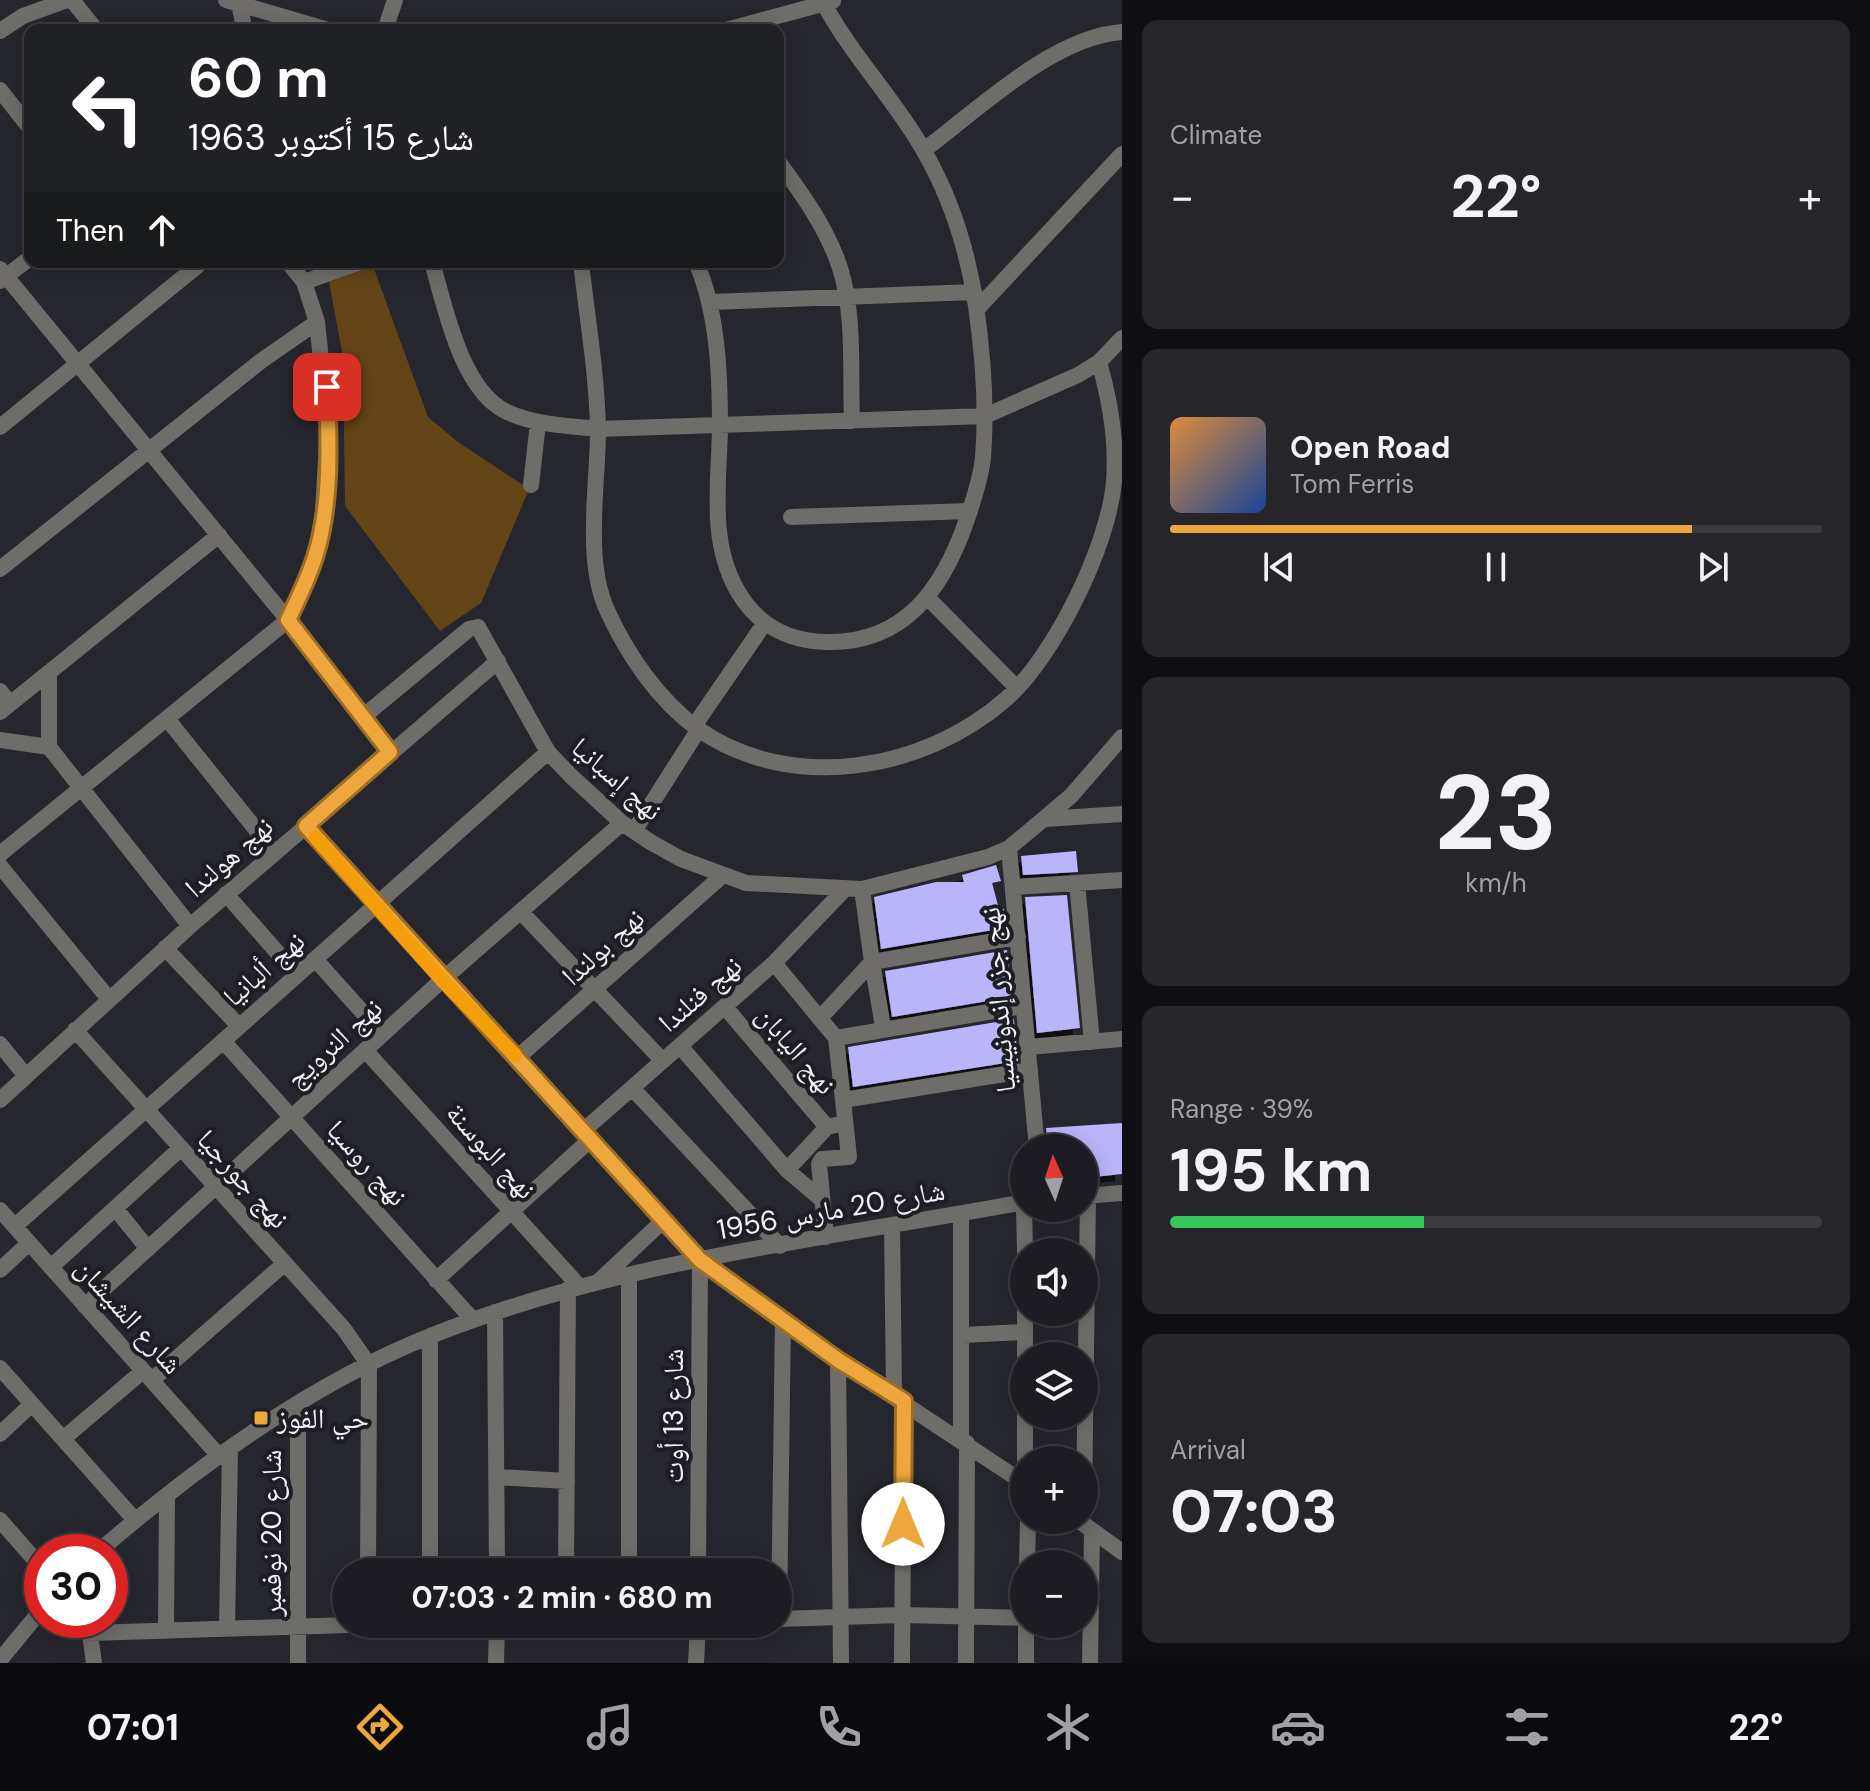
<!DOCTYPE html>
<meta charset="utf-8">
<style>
body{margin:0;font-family:"DM Sans","Noto Naskh Arabic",sans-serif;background:#25252a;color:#f1f3f6;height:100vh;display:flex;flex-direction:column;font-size:30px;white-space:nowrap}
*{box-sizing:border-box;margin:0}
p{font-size:26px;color:#a0a1a5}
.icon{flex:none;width:44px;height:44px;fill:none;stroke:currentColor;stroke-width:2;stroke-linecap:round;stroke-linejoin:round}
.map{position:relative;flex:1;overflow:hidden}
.side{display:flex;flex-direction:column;gap:20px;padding:20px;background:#0f0f13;width:748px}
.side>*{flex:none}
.top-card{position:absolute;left:24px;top:24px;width:760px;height:244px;border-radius:16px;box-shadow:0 4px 20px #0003,0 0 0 2px #3a3a40;background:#202124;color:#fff;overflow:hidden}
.needle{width:52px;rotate:357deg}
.buttons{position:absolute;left:1010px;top:1134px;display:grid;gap:16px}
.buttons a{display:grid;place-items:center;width:88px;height:88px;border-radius:50%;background:#1c1c22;box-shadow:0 4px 20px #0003,0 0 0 2px #3a3a40;font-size:40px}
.speed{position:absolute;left:24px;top:1534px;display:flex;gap:16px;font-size:40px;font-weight:700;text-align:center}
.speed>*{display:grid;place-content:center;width:104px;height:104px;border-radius:50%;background:#1c1c22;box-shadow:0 4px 20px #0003,0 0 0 2px #3a3a40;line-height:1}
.speed .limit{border:12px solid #d22;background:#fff;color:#111}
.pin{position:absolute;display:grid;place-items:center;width:68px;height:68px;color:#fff;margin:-34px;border-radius:16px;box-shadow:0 4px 12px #0006}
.me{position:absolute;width:88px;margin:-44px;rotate:0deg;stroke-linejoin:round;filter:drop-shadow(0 0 6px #0008)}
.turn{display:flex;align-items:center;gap:28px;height:168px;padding:0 32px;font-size:36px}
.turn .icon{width:104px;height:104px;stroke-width:2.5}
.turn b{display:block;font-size:56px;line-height:68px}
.then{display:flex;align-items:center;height:76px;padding:0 32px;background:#0003;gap:16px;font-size:30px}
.big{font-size:60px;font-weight:700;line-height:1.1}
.side .card{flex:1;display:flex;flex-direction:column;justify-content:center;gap:12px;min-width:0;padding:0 28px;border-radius:16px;background:#25252a}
.side .dial{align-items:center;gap:0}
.dial b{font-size:104px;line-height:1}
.song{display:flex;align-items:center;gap:24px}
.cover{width:96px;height:96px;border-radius:12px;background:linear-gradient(135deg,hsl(30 70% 55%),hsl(220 70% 35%))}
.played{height:8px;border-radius:4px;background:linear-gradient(90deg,#eea73c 80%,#3a3a40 80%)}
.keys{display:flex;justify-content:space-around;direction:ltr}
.heat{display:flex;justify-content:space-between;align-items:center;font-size:44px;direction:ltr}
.charge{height:12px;border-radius:6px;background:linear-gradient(90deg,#34c759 39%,#3a3a40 0)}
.trip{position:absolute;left:332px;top:1558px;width:460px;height:80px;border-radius:40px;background:#1c1c22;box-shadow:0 4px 20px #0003,0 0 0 2px #3a3a40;font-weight:700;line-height:80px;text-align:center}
.tab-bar{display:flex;height:128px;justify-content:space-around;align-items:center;background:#0b0b0e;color:#a0a1a5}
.tab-bar .icon{width:56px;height:56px}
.tab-bar .selected{color:#eea73c}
.tab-bar b{font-size:36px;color:#f1f3f6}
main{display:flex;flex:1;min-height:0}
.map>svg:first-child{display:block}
.green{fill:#634416}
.building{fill:#bab5fa;filter:url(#shadow)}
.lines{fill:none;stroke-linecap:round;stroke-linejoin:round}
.minor{stroke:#6f6d69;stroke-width:16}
.route-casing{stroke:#9b6d27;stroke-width:20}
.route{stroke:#eea73c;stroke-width:14}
.slow{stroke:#f59e0b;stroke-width:14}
.poi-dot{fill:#eea73c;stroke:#1d1d24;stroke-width:3}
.labels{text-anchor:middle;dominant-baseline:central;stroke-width:8;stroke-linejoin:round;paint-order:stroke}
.street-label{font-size:28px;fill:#f1f1f7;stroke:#1d1d24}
.poi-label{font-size:28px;fill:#f1f1f7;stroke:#1d1d24;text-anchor:start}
</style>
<main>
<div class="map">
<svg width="1122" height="1663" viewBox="0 0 1122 1663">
<defs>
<filter id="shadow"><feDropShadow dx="-7" dy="7" stdDeviation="0" flood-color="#0009"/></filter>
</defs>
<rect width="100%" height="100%" fill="#26262e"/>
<path class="green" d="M373 266 428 417 458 442 529 489 481 603 440 631 345 506 343 357 329 282Z"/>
<path class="building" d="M1076 851 1078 872 1023 875 1021 856Z
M996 865 1001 881 992 883 999 909H1004L1005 928 881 949 874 897 936 882H964L962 875Z
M1067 895 1080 1028 1037 1033 1025 897Z
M1007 950 1012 997 892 1017 885 971Z
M1014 1019 1018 1061 853 1087 848 1047Z
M1122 1123V1174L1084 1178V1148H1048L1046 1128Z"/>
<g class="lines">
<path class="minor" d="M72 0 96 30
M226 0 328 30
M239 5 245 30
M385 30 395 0
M726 30 833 1
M0 31 23 16 67 0
M0 90 30 128
M924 150C979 109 1053 37 1122 32
M778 161C802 194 827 228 840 268 855 315 850 372 852 421
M432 262C445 307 461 390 507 412 536 425 567 426 598 429L985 416 1078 375 1099 362 1122 338
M581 262C587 317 597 374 598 430 598 484 584 560 607 610 627 654 658 700 698 729 791 794 924 771 1006 699 1054 657 1109 545 1114 481 1117 441 1110 400 1099 362
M696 262C718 313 720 374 720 429 719 483 709 541 737 590 756 624 787 641 826 642 905 644 943 588 966 522 973 502 981 478 983 457 987 408 983 355 976 306 968 252 951 198 924 151 894 98 850 54 822 0
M0 269 288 620 390 752
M0 281 30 258
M304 282 361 262
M711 302 974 292
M977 309 1122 154
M0 427 202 262
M531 485 538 423
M791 517 970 511
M0 569 261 361 317 322
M928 598 1016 687
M49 675V747L190 926
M0 691 10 704
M0 712 219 535
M364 716 469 629 478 627 548 752 571 776 622 823 652 843 681 859 746 883 862 889 988 857 1009 848 1071 796 1122 737
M168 720 274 852
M694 726 764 624
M0 740 49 747
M1045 819 1122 814
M306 826 700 1260 838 1360 1024 1483
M634 831 699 729
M1009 848 1037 1148
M0 854 288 620 316 555 323 512 328 422 317 322 304 282 288 262
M0 866 109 999
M1077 883 1092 1042
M1014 887 1122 880
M226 894 297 975
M521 912 663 1061
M165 948 239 1026
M315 959 382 1034
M774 963 836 1038
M725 1007 827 1127
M820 1018 872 962 862 889
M883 1027 872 962 1018 937
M75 1030 344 1329 369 1365 368 1572
M223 1041 473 1320
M0 1044 26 1076
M680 1046 787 1170 822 1200
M1028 1047 1122 1039
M365 1050 579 1286
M517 1058 723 875
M632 1088 780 1246
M0 1100 190 926 498 661
M843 1100 836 1038 1023 1006
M583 1131 774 963 844 890
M787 1170 827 1127 836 1125
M1084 1196 1122 1193
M115 1208 148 1249
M1024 1208 1025 1252
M0 1210 220 1457
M15 1226 548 752
M892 1226 894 1394
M826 1237 819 1164 822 1159 849 1157 843 1100 1030 1070
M51 1267 181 1148
M0 1270 29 1243
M436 1280 591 1139
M599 1281 664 1220
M85 1306 442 980 622 823
M495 1312 497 1572
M1025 1312V1356
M962 1335 1025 1332
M430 1336V1572
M838 1360 841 1663
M0 1368 32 1404
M152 1380 284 1264
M1025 1416V1460
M0 1434 32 1404 135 1520
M64 1438 143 1371
M961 1439V1214
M497 1477 567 1481
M1084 1508 1088 1196
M0 1520 42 1568
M1078 1520 1122 1552
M98 1552C197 1466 311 1383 433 1335 621 1260 826 1239 1024 1202
M1027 1564 1028 1520
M566 1572 568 1289
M629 1572V1275
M698 1572 700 1260
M778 1619 902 1615 1024 1618
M779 1619 783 1318
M88 1620 94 1663
M227 1628 230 1449
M166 1630 167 1496
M90 1633 379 1624
M0 1660 42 1609
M298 1663V1404
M496 1663 497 1624
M696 1663 698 1624
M902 1663 904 1401
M966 1663 967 1443
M1026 1663V1624
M1090 1663 1092 1530"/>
</g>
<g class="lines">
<defs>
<path id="route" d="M327 387C329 441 332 504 315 557 308 579 298 599 288 620L390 752 306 826 700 1260 838 1360 904 1401 903 1524"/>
</defs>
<use href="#route" class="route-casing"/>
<use href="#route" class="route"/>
<path class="slow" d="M315 837 442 980 515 1055"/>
</g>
<rect class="poi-dot" x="253" y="1410" width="16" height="16" rx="4"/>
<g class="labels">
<g class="street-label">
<text transform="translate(617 779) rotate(41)">نهج إسبانيا</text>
<text transform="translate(229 857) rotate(-41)">نهج هولندا</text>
<text transform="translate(603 947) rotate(-42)">نهج بولندا</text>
<text transform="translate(264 969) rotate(-41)">نهج ألبانيا</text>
<text transform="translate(700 994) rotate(-41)">نهج فنلندا</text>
<text transform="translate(998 1000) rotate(-95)">نهج جزر إندونيسيا</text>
<text transform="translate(334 1043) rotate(-42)">نهج النرويج</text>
<text transform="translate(796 1050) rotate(50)">نهج اليابان</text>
<text transform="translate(491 1151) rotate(48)">نهج البوسنة</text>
<text transform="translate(367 1163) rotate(48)">نهج روسيا</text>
<text transform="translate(243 1179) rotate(48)">نهج جورجيا</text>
<text transform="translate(831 1210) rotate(-10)">شارع 20 مارس 1956</text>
<text transform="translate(129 1316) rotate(48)">شارع الشيشان</text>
<text transform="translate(673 1416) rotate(-90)">شارع 13 أوت</text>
<text transform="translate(271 1533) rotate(-90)">شارع 20 نوفمبر</text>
</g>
<g class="poi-label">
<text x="277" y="1418">حي الفوز</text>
</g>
</g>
</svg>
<div class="buttons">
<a><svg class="needle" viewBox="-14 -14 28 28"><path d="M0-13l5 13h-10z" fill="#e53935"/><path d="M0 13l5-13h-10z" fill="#a0a1a5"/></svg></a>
<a><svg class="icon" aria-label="sound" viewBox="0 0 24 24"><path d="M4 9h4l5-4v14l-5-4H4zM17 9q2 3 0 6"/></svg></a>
<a><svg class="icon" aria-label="layers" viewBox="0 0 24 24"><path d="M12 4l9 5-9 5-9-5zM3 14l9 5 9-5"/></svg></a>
<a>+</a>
<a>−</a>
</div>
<div class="speed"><div class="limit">30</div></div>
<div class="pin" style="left:327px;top:387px;background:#d93025"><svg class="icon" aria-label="arrive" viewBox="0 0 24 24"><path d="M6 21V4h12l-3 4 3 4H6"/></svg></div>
<svg class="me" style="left:903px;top:1524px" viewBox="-20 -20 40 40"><circle r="19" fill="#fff"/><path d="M0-13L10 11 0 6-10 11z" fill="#eea73c"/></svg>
<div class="trip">07:03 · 2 min · 680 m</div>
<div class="top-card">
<div class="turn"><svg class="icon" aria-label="left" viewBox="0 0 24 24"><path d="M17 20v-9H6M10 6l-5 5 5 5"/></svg><div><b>60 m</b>شارع 15 أكتوبر 1963</div></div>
<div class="then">Then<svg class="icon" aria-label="ahead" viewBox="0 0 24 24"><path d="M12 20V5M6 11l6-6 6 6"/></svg></div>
</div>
</div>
<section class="side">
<div class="card"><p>Climate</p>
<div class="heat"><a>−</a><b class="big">22°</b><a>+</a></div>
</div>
<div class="card">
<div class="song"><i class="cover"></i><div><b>Open Road</b><p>Tom Ferris</p></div></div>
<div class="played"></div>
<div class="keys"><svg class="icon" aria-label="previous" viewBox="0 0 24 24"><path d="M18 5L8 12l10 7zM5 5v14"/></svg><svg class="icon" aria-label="pause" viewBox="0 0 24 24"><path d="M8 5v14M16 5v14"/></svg><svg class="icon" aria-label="next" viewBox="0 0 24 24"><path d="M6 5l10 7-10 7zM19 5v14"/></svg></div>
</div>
<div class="card dial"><b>23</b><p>km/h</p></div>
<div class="card"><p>Range · 39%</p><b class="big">195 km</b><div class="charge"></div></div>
<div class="card"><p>Arrival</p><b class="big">07:03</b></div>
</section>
</main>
<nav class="tab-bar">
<b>07:01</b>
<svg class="icon selected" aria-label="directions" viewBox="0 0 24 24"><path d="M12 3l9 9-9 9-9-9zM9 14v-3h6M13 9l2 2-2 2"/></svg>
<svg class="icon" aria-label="music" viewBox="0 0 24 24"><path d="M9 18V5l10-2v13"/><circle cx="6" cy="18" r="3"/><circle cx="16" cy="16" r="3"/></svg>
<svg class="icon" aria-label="phone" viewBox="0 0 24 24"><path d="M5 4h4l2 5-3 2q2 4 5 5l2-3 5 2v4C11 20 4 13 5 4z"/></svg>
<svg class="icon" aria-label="climate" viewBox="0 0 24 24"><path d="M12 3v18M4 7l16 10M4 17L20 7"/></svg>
<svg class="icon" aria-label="car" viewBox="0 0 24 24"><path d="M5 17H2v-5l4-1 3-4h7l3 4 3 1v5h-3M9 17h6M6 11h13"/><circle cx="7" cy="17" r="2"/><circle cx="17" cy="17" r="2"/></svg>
<svg class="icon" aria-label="filters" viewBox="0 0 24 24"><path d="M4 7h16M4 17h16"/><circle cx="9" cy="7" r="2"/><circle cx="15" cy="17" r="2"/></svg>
<b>22°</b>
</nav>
